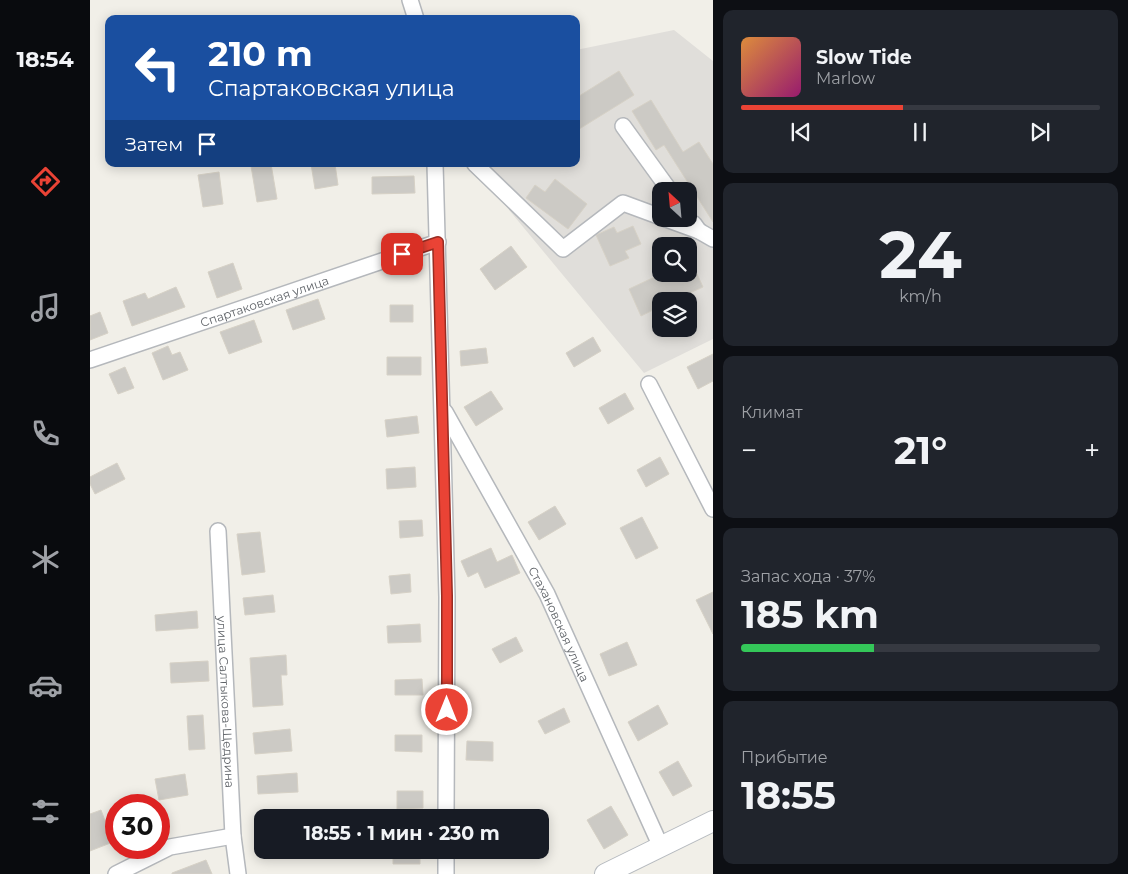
<!DOCTYPE html>
<html lang="ru">
<meta charset="utf-8">
<style>
body{margin:0;font-family:Montserrat,sans-serif;background:#20242c;color:#f1f3f6;height:100vh;display:flex;flex-direction:column;font-size:19px;white-space:nowrap}
*{box-sizing:border-box;margin:0}
p{font-size:16px;color:#9ea1a6}
.icon{flex:none;width:28px;height:28px;fill:none;stroke:currentColor;stroke-width:2;stroke-linecap:round;stroke-linejoin:round}
.map{position:relative;flex:1;overflow:hidden}
.sheet{display:flex;flex-direction:column;gap:10px;padding:10px;background:#0d0f14;width:415px}
.sheet>*{flex:none}
.hud{position:absolute;left:15px;top:15px;width:475px;height:152px;border-radius:10px;box-shadow:0 2px 12px #0003;background:#1a4fa0;color:#fff;overflow:hidden}
.needle{width:32px;rotate:334deg}
.buttons{position:absolute;left:562px;top:182px;display:grid;gap:10px}
.buttons a{display:grid;place-items:center;width:45px;height:45px;border-radius:10px;background:#171b24;box-shadow:0 2px 12px #0003;font-size:25px}
.speed{position:absolute;left:15px;top:794px;display:flex;gap:10px;font-size:25px;font-weight:700;text-align:center}
.speed>*{display:grid;place-content:center;width:65px;height:65px;border-radius:50%;background:#171b24;box-shadow:0 2px 12px #0003;line-height:1}
.speed .limit{border:8px solid #d22;background:#fff;color:#111}
.pin{position:absolute;display:grid;place-items:center;width:42px;height:42px;color:#fff;margin:-21px;border-radius:10px;box-shadow:0 2px 8px #0006}
.me{position:absolute;width:55px;margin:-28px;rotate:0deg;stroke-linejoin:round;filter:drop-shadow(0 0 4px #0008)}
.turn{display:flex;align-items:center;gap:18px;height:105px;padding:0 20px;font-size:22px}
.turn .icon{width:65px;height:65px;stroke-width:2.5}
.turn b{display:block;font-size:35px;line-height:42px}
.then{display:flex;align-items:center;height:48px;padding:0 20px;background:#0003;gap:10px;font-size:19px}
.big{font-size:38px;font-weight:700;line-height:1.1}
.sheet .tile{flex:1;display:flex;flex-direction:column;justify-content:center;gap:8px;min-width:0;padding:0 18px;border-radius:10px;background:#20242c}
.sheet .dial{align-items:center;gap:0}
.dial b{font-size:65px;line-height:1}
.song{display:flex;align-items:center;gap:15px}
.cover{width:60px;height:60px;border-radius:8px;background:linear-gradient(135deg,hsl(30 70% 55%),hsl(320 70% 35%))}
.played{height:5px;border-radius:2px;background:linear-gradient(90deg,#ea4335 45%,#363941 45%)}
.keys{display:flex;justify-content:space-around;direction:ltr}
.heat{display:flex;justify-content:space-between;align-items:center;font-size:28px;direction:ltr}
.charge{height:8px;border-radius:4px;background:linear-gradient(90deg,#34c759 37%,#363941 0)}
.trip{position:absolute;left:164px;top:809px;width:295px;height:50px;border-radius:10px;background:#171b24;box-shadow:0 2px 12px #0003;font-weight:700;line-height:50px;text-align:center}
main{display:flex;flex:1;min-height:0}
.tab-bar{display:flex;flex-direction:column;width:90px;justify-content:space-around;align-items:center;background:#090b0e;color:#9ea1a6}
.tab-bar .icon{width:35px;height:35px}
.tab-bar .on{color:#ea4335}
.tab-bar b{font-size:22px;color:#f1f3f6}
.map>svg:first-child{display:block}
.industrial{fill:#e0deda;fill-rule:evenodd}
.building{fill:#cccac5;stroke:#d6d1c6}
.lines{fill:none;stroke-linecap:round;stroke-linejoin:round}
.street-casing{stroke:#b5b8bc;stroke-width:18}
.secondary-casing{stroke:#b6babf;stroke-width:22}
.street{stroke:#fff;stroke-width:15}
.secondary{stroke:#fff;stroke-width:20}
.route-casing{stroke:#982c22;stroke-width:12}
.route{stroke:#ea4335;stroke-width:9}
.labels{text-anchor:middle;dominant-baseline:central;stroke-width:4.5;stroke-linejoin:round;paint-order:stroke}
.street-label{font-size:12px;fill:#5f6368;stroke:#fff}
</style>
<main>
<nav class="tab-bar">
<b>18:54</b>
<svg class="icon on" aria-label="directions" viewBox="0 0 24 24"><path d="M12 3l9 9-9 9-9-9zM9 14v-3h6M13 9l2 2-2 2"/></svg>
<svg class="icon" aria-label="music" viewBox="0 0 24 24"><path d="M9 18V5l10-2v13"/><circle cx="6" cy="18" r="3"/><circle cx="16" cy="16" r="3"/></svg>
<svg class="icon" aria-label="phone" viewBox="0 0 24 24"><path d="M5 4h4l2 5-3 2q2 4 5 5l2-3 5 2v4C11 20 4 13 5 4z"/></svg>
<svg class="icon" aria-label="climate" viewBox="0 0 24 24"><path d="M12 3v18M4 7l16 10M4 17L20 7"/></svg>
<svg class="icon" aria-label="car" viewBox="0 0 24 24"><path d="M5 17H2v-5l4-1 3-4h7l3 4 3 1v5h-3M9 17h6M6 11h13"/><circle cx="7" cy="17" r="2"/><circle cx="17" cy="17" r="2"/></svg>
<svg class="icon" aria-label="filters" viewBox="0 0 24 24"><path d="M4 7h16M4 17h16"/><circle cx="9" cy="7" r="2"/><circle cx="15" cy="17" r="2"/></svg>
</nav>
<div class="map">
<svg width="623" height="874" viewBox="0 0 623 874">
<rect width="100%" height="100%" fill="#f1efe8"/>
<path class="industrial" d="M584 30 623 61V339L554 373 381 164H486V50ZM571 191H599V219H571ZM571 246H599V274H571ZM571 301H599V329H571Z"/>
<path class="building" d="M529 71 544 95 486 131V98Z
M561 100 593 152 609 142 623 164V222L574 145 566 150 542 111Z
M181 164 187 199 167 202 161 166Z
M221 164H245L248 185 225 189Z
M129 172 133 204 113 207 108 175Z
M324 176 325 193 282 194V177Z
M465 179 497 204 478 229 436 198 445 185 455 192Z
M543 226 551 244 535 251 539 258 520 266 506 235 524 227 527 233Z
M421 246 437 267 405 290 390 269Z
M143 263 152 289 127 298 118 272Z
M571 274H607L613 287 582 301H571V306L551 316 539 289Z
M86 287 95 307 42 326 33 301 55 293 58 299Z
M228 299 235 319 203 330 196 310Z
M300 305H323V322H300Z
M10 312 18 333 0 340V316Z
M164 320 172 342 139 354 130 332Z
M503 337 511 351 484 367 476 353Z
M78 346 82 355 90 352 98 370 73 380 62 353Z
M396 348 398 363 371 366 370 351Z
M623 354V381L608 389 597 367Z
M297 357H331V375H297Z
M35 367 44 388 28 394 19 374Z
M401 391 413 409 386 426 374 407Z
M535 393 544 409 518 424 509 408Z
M327 416 329 433 297 437 295 420Z
M570 457 579 474 556 487 547 470Z
M27 463 35 479 5 494 0 484V477Z
M325 467 326 487 297 489 296 469Z
M465 506 476 524 449 540 438 522Z
M552 517 568 548 546 559 530 528Z
M332 520 333 536 310 538 309 521Z
M170 532 175 572 152 575 147 534Z
M401 548 407 562 422 555 430 573 395 588 388 572 378 577 371 561Z
M320 574 321 592 301 594 299 576Z
M623 592V634L606 600Z
M183 595 185 612 155 615 153 598Z
M107 611 108 628 66 631 65 615Z
M330 624 331 642 298 643 297 626Z
M426 637 433 651 410 663 402 649Z
M537 642 547 665 519 676 510 654Z
M196 655 197 675H191L193 705 163 707 160 658Z
M118 661 119 681 81 683 80 663Z
M332 679 333 695H305V680Z
M568 705 578 724 548 741 538 722Z
M474 708 480 722 455 734 448 721Z
M113 715 115 749 99 750 97 716Z
M200 729 202 751 165 754 163 733Z
M305 735H332V752L305 751Z
M377 741 403 742V761L376 760Z
M588 761 602 786 583 796 569 772Z
M207 773 208 792 168 794 167 776Z
M95 774 98 795 69 800 65 779Z
M307 791H333V808L307 809Z
M521 806 538 835 514 849 497 820Z
M11 810 23 842 0 851V814Z
M303 850H330V864H303Z
M116 860 122 874H82V873Z"/>
<g class="lines">
<defs>
<g id="street">
<path d="M320 0 326 19"/>
<path d="M533 126 580 191"/>
<path d="M345 164 357 597 356 818"/>
<path d="M385 164 473 249 533 203 571 217"/>
<path d="M576 219 609 231"/>
<path d="M604 224 609 231 623 239"/>
<path id="s1" d="M0 360 348 242"/>
<path d="M559 384 623 509"/>
<path id="s2" d="M355 412 457 594 571 847"/>
<path id="s3" d="M128 531 143 836 148 874"/>
<path d="M26 874 80 847 143 836"/>
<path d="M356 874V850"/>
</g>
<path id="secondary" d="M515 874 623 821"/>
</defs>
<use href="#street" class="street-casing"/>
<use href="#secondary" class="secondary-casing"/>
<use href="#street" class="street"/>
<use href="#secondary" class="secondary"/>
</g>
<g class="lines">
<defs>
<path id="route" d="M312 254 348 242 357 596V710"/>
</defs>
<use href="#route" class="route-casing"/>
<use href="#route" class="route"/>
</g>
<g class="labels">
<g class="street-label">
<text stroke="none"><textPath href="#s1" startOffset="184">Спартаковская улица</textPath></text>
<text stroke="none"><textPath href="#s2" startOffset="241">Стахановская улица</textPath></text>
<text stroke="none"><textPath href="#s3" startOffset="171">улица Салтыкова-Щедрина</textPath></text>
</g>
</g>
</svg>
<div class="buttons">
<a><svg class="needle" viewBox="-14 -14 28 28"><path d="M0-13l5 13h-10z" fill="#e53935"/><path d="M0 13l5-13h-10z" fill="#9ea1a6"/></svg></a>
<a><svg class="icon" aria-label="search" viewBox="0 0 24 24"><circle cx="10" cy="10" r="6"/><path d="M15 15l6 6"/></svg></a>
<a><svg class="icon" aria-label="layers" viewBox="0 0 24 24"><path d="M12 4l9 5-9 5-9-5zM3 14l9 5 9-5"/></svg></a>
</div>
<div class="speed"><div class="limit">30</div></div>
<div class="pin" style="left:312px;top:254px;background:#d93025"><svg class="icon" aria-label="arrive" viewBox="0 0 24 24"><path d="M6 21V4h12l-3 4 3 4H6"/></svg></div>
<svg class="me" style="left:357px;top:710px" viewBox="-20 -20 40 40"><circle r="17" fill="#ea4335" stroke="#fff" stroke-width="3"/><path d="M0-11L8 9 0 5-8 9z" fill="#fff"/></svg>
<div class="trip">18:55 · 1 мин · 230 m</div>
<div class="hud">
<div class="turn"><svg class="icon" aria-label="left" viewBox="0 0 24 24"><path d="M17 20v-9H6M10 6l-5 5 5 5"/></svg><div><b>210 m</b>Спартаковская улица</div></div>
<div class="then">Затем<svg class="icon" aria-label="arrive" viewBox="0 0 24 24"><path d="M6 21V4h12l-3 4 3 4H6"/></svg></div>
</div>
</div>
<section class="sheet">
<div class="tile">
<div class="song"><i class="cover"></i><div><b>Slow Tide</b><p>Marlow</p></div></div>
<div class="played"></div>
<div class="keys"><svg class="icon" aria-label="previous" viewBox="0 0 24 24"><path d="M18 5L8 12l10 7zM5 5v14"/></svg><svg class="icon" aria-label="pause" viewBox="0 0 24 24"><path d="M8 5v14M16 5v14"/></svg><svg class="icon" aria-label="next" viewBox="0 0 24 24"><path d="M6 5l10 7-10 7zM19 5v14"/></svg></div>
</div>
<div class="tile dial"><b>24</b><p>km/h</p></div>
<div class="tile"><p>Климат</p>
<div class="heat"><a>−</a><b class="big">21°</b><a>+</a></div>
</div>
<div class="tile"><p>Запас хода · 37%</p><b class="big">185 km</b><div class="charge"></div></div>
<div class="tile"><p>Прибытие</p><b class="big">18:55</b></div>
</section>
</main>
